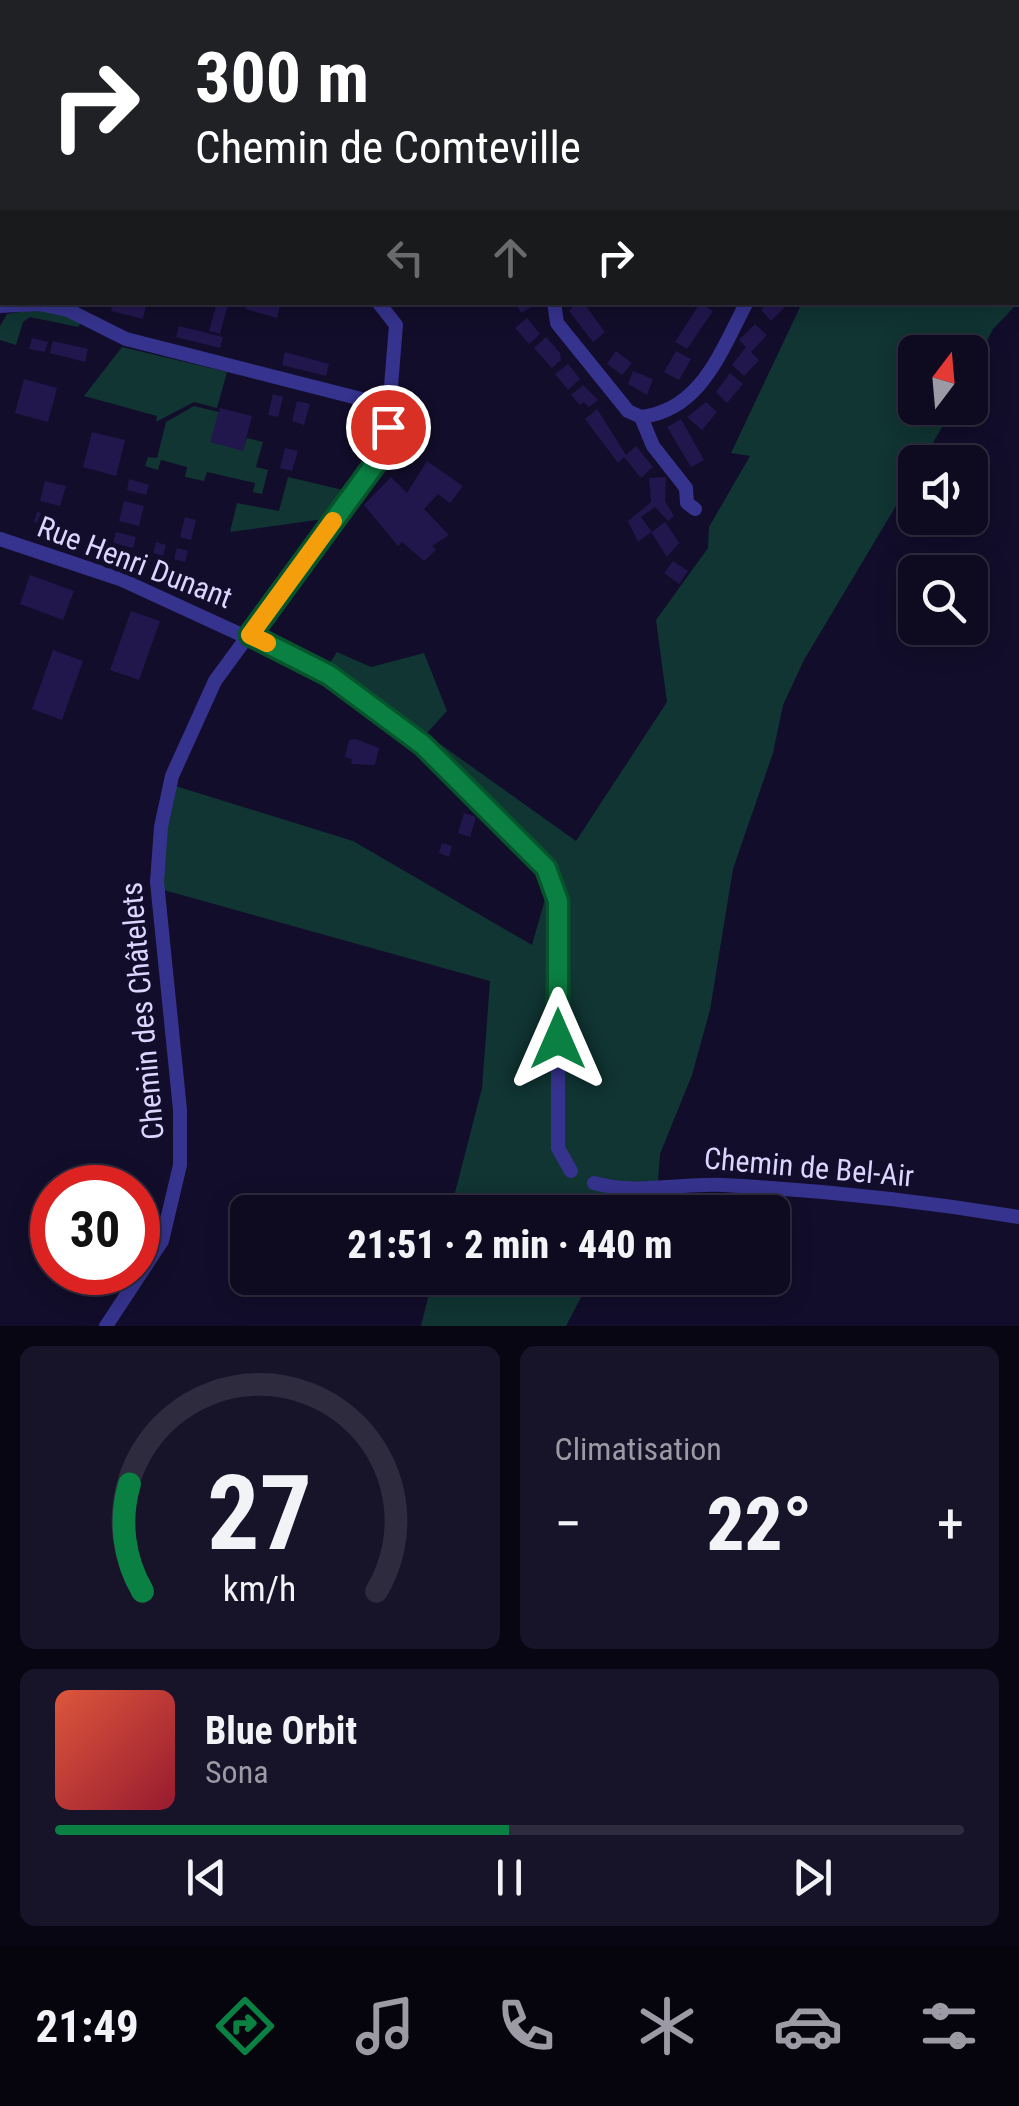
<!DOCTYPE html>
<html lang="fr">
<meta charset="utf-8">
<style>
body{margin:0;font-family:"Roboto Condensed",sans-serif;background:#171329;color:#f1f3f6;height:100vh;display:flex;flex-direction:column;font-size:38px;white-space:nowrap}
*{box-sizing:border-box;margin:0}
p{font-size:32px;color:#9b9aa5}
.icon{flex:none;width:55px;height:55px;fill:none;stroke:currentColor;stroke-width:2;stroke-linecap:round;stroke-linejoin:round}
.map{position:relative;height:1326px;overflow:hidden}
.side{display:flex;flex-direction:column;gap:20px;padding:20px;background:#080612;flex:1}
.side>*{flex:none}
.top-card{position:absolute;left:0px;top:0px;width:1020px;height:305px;box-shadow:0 5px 25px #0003,0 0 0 2px #2e2b3e;background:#202124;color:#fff;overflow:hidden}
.needle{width:65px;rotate:16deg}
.tools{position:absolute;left:898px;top:335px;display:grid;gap:20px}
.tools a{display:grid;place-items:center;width:90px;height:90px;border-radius:15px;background:#0e0a20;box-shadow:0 5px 25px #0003,0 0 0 2px #2e2b3e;font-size:50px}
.speed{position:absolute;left:30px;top:1165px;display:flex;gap:20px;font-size:50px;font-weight:700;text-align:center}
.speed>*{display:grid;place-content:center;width:130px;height:130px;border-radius:50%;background:#0e0a20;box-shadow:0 5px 25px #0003,0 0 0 2px #2e2b3e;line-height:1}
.speed .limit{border:15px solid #d22;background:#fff;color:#111}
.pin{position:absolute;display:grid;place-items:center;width:85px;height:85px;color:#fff;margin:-42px;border:5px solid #fff;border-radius:50%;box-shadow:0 2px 10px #0007}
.me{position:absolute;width:110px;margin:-55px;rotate:0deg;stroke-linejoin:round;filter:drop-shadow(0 0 8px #0008)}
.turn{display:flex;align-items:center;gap:35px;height:210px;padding:0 30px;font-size:45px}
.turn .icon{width:130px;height:130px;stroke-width:2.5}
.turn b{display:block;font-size:70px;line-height:85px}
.lanes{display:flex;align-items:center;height:95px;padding:0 30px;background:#0003;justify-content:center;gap:50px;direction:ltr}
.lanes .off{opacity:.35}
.big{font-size:75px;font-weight:800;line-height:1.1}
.side .card{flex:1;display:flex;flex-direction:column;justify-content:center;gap:15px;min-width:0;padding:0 35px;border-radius:15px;background:#171329}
.side .dial{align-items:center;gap:0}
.dial svg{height:260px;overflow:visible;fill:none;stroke:#2e2b3e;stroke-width:7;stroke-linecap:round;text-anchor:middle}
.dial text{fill:#f1f3f6;stroke:none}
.song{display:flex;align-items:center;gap:30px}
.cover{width:120px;height:120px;border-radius:15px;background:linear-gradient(135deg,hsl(10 70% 55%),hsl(350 70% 35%))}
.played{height:10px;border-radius:5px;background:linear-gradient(90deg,#0b8043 50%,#2e2b3e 50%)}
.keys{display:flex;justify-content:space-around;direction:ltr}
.heat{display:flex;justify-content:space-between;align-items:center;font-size:55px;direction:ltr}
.side .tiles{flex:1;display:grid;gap:20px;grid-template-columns:1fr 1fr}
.card:last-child{grid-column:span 2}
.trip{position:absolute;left:230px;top:1195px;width:560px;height:100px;border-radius:15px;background:#0e0a20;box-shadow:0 5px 25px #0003,0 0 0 2px #2e2b3e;font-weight:800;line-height:100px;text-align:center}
.tabs{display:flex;height:160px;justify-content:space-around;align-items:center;background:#06040d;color:#9b9aa5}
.tabs .icon{width:70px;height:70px}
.tabs .on{color:#0b8043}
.tabs b{font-size:45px;color:#f1f3f6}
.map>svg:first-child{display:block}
.green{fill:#103533}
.building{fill:#22174d}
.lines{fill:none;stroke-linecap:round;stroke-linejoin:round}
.minor{stroke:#36338e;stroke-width:14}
.route-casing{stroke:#07532c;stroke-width:25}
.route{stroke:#0b8043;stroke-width:18}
.slow{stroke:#f59e0b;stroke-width:18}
.labels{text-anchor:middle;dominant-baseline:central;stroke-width:10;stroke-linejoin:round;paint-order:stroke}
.street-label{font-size:30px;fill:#dbd6ff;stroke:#120d2a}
</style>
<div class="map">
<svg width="1019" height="1326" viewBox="0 0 1019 1326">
<rect width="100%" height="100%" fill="#120d2a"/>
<path class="green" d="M959 0H1019V302L993 329 970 374V352H915V408H953L922 462H915V474L804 660 783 705 773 753 733 869 710 1010 692 1075 660 1154 658 1182 637 1185 624 1212H450L482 1088 490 981 153 887 166 783 353 841 532 945 553 871 422 742 328 666 337 652 371 667 424 653 447 711 426 734 576 841 667 702 656 620 708 548 709 527 750 456 731 453 802 303 1018 302V2Z
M39 309 71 316 81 323 78 327 30 317 23 322 16 345 0 340V326L7 314Z
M122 347 227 372 217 408 194 402 156 422 157 416 84 396Z
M194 406 219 412 211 441 243 450 247 438 263 442 256 467 268 470 262 494 253 492 255 483 207 472 204 481 185 477 187 467 161 460 158 470 145 466 148 457 157 458 166 422Z
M288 477 343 490 324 519 230 532 237 503 279 511Z
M433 1278H591L566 1326H421Z"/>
<path class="building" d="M113 302H147L143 319 111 311Z
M217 302 228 304 220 334 209 331Z
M247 302H281L277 318 245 309Z
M515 302H533L535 305 521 313Z
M578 302H583L605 332 593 342 569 311Z
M769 302 785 307 771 321 761 310Z
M700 303 713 311 687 349 675 342Z
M527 318 540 334 529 344 515 328Z
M755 324 767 335 751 352 759 360 744 376 732 365 746 347 739 340Z
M179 326 223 337 220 348 176 337Z
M546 337 560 353 561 360 552 368 534 348Z
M32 338 48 342 45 352 29 349Z
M53 341 88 349 85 362 50 353Z
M616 351 632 363 622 375 607 364Z
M676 351 691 359 679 380 664 372Z
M285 352 329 364 326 376 282 365Z
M568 364 580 379 568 390 555 374Z
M633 371 653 379 647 395 628 384Z
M730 373 743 384 727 403 716 392Z
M24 379 57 388 48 422 15 413Z
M583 385 598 400 589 407 584 402 580 405 571 395Z
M273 394 283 397 278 417 268 415Z
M297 401 310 404 304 425 292 421Z
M706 402 717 412 702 430 687 417Z
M220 408 252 416 243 451 210 442Z
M597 409 626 455 636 446 653 467 641 478 624 457 618 463 585 419Z
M681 419 704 460 691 467 667 427Z
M92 432 125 440 116 476 83 467Z
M285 448 298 451 292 471 280 468Z
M427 461 463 486 450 503 438 494 424 509 449 535 432 546 436 550 424 561 402 542 398 546 364 505 391 477 407 493Z
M666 477 665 501 674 516 668 521 655 507 641 517 652 532 665 522 674 535 679 543 667 557 651 532 638 542 628 521 651 502 649 478Z
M129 479 149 485 146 495 127 490Z
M45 481 66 486 60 506 40 501Z
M124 501 144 506 139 526 119 521Z
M37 512 58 517 55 528 34 522Z
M185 517 196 520 191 540 180 537Z
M116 532 136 537 133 548 113 543Z
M156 542 166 545 163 556 153 553Z
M177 548 188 551 185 562 174 559Z
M673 561 688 571 679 584 664 573Z
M30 575 74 591 63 620 20 604Z
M131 611 160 621 139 680 110 670Z
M53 650 83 661 62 720 32 709Z
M356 739 379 748 375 765 351 764 352 759 345 757 349 740Z
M464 813 476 817 470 837 458 833Z
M442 843 452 846 449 857 439 853Z"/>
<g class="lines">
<path class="minor" d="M354 0 356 2
M456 0 457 2
M494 0 495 2
M710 0V2
M721 0H722
M77 2 78 0
M291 2 295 0
M673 2 678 0
M0 137H2
M554 302 557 323 628 411 641 417C702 410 721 350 747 302
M0 306 39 304 68 310 126 339 389 406
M641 417 653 446 686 488 687 503 695 509
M0 539 120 579 329 675 434 754 546 868 558 901V1148L571 1171
M594 1183C636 1195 680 1183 723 1185 822 1190 921 1201 1019 1217
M106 1326 162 1241 180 1165V1110L157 882 161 827 172 776 215 681 380 455 387 435 396 325 378 302"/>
</g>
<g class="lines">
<defs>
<path id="route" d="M388 427 378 460 250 635 329 675 423 745 546 868 558 901V1039"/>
</defs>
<use href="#route" class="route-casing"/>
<use href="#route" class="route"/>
<path class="slow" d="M267 643 250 635 333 521"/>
</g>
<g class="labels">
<g class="street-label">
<text transform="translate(135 562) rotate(21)">Rue Henri Dunant</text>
<text transform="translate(142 1011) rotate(-95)">Chemin des Châtelets</text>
<text transform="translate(809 1167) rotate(5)">Chemin de Bel-Air</text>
</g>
</g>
</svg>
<div class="tools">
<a><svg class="needle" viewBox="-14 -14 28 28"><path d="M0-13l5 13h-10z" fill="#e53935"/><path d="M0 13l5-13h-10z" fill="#9b9aa5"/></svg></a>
<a><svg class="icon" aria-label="sound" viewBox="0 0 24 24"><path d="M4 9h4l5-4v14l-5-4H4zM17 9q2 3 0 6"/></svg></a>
<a><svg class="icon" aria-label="search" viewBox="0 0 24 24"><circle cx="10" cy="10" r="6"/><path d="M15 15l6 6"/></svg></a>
</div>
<div class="speed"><div class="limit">30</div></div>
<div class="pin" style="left:388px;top:427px;background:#d93025"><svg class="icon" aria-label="arrive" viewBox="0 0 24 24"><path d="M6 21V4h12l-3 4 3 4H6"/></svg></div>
<svg class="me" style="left:558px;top:1039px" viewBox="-20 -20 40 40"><path d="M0-17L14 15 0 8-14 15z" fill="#0b8043" stroke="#fff" stroke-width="4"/></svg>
<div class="trip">21:51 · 2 min · 440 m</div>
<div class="top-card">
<div class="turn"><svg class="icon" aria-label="right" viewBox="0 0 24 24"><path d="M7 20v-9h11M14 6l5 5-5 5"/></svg><div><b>300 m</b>Chemin de Comteville</div></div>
<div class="lanes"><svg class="icon off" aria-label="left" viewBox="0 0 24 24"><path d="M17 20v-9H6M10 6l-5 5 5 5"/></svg><svg class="icon off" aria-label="ahead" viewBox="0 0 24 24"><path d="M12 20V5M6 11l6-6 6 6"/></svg><svg class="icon" aria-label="right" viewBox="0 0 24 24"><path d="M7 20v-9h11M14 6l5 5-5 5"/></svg></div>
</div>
</div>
<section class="side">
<div class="tiles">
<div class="card dial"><svg viewBox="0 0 100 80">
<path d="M14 69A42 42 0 1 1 86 69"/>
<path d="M14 69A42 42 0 0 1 10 36" stroke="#0b8043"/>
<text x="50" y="56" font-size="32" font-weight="700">27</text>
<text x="50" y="72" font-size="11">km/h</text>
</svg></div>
<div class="card"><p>Climatisation</p>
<div class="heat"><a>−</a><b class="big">22°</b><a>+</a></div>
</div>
<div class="card">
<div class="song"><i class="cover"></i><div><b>Blue Orbit</b><p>Sona</p></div></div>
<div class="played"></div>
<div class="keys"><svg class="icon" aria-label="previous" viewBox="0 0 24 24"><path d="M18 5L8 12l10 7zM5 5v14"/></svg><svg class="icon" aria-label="pause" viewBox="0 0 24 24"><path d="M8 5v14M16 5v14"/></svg><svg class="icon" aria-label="next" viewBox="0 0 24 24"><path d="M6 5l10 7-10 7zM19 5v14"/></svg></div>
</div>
</div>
</section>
<nav class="tabs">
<b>21:49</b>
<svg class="icon on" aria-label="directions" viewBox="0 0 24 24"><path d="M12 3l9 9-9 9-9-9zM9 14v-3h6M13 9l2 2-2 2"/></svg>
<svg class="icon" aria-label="music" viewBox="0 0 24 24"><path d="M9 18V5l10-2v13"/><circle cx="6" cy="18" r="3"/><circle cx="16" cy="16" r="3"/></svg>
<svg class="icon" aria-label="phone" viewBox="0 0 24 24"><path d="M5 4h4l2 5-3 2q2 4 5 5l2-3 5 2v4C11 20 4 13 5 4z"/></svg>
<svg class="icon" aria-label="climate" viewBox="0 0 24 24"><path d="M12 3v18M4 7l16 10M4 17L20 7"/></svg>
<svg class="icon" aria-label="car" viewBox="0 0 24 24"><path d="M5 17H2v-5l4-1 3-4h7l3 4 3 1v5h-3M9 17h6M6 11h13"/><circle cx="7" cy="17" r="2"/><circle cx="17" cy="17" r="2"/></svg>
<svg class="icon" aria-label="filters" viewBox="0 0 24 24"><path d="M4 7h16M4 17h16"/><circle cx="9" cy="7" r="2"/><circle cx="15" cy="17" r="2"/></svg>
</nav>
